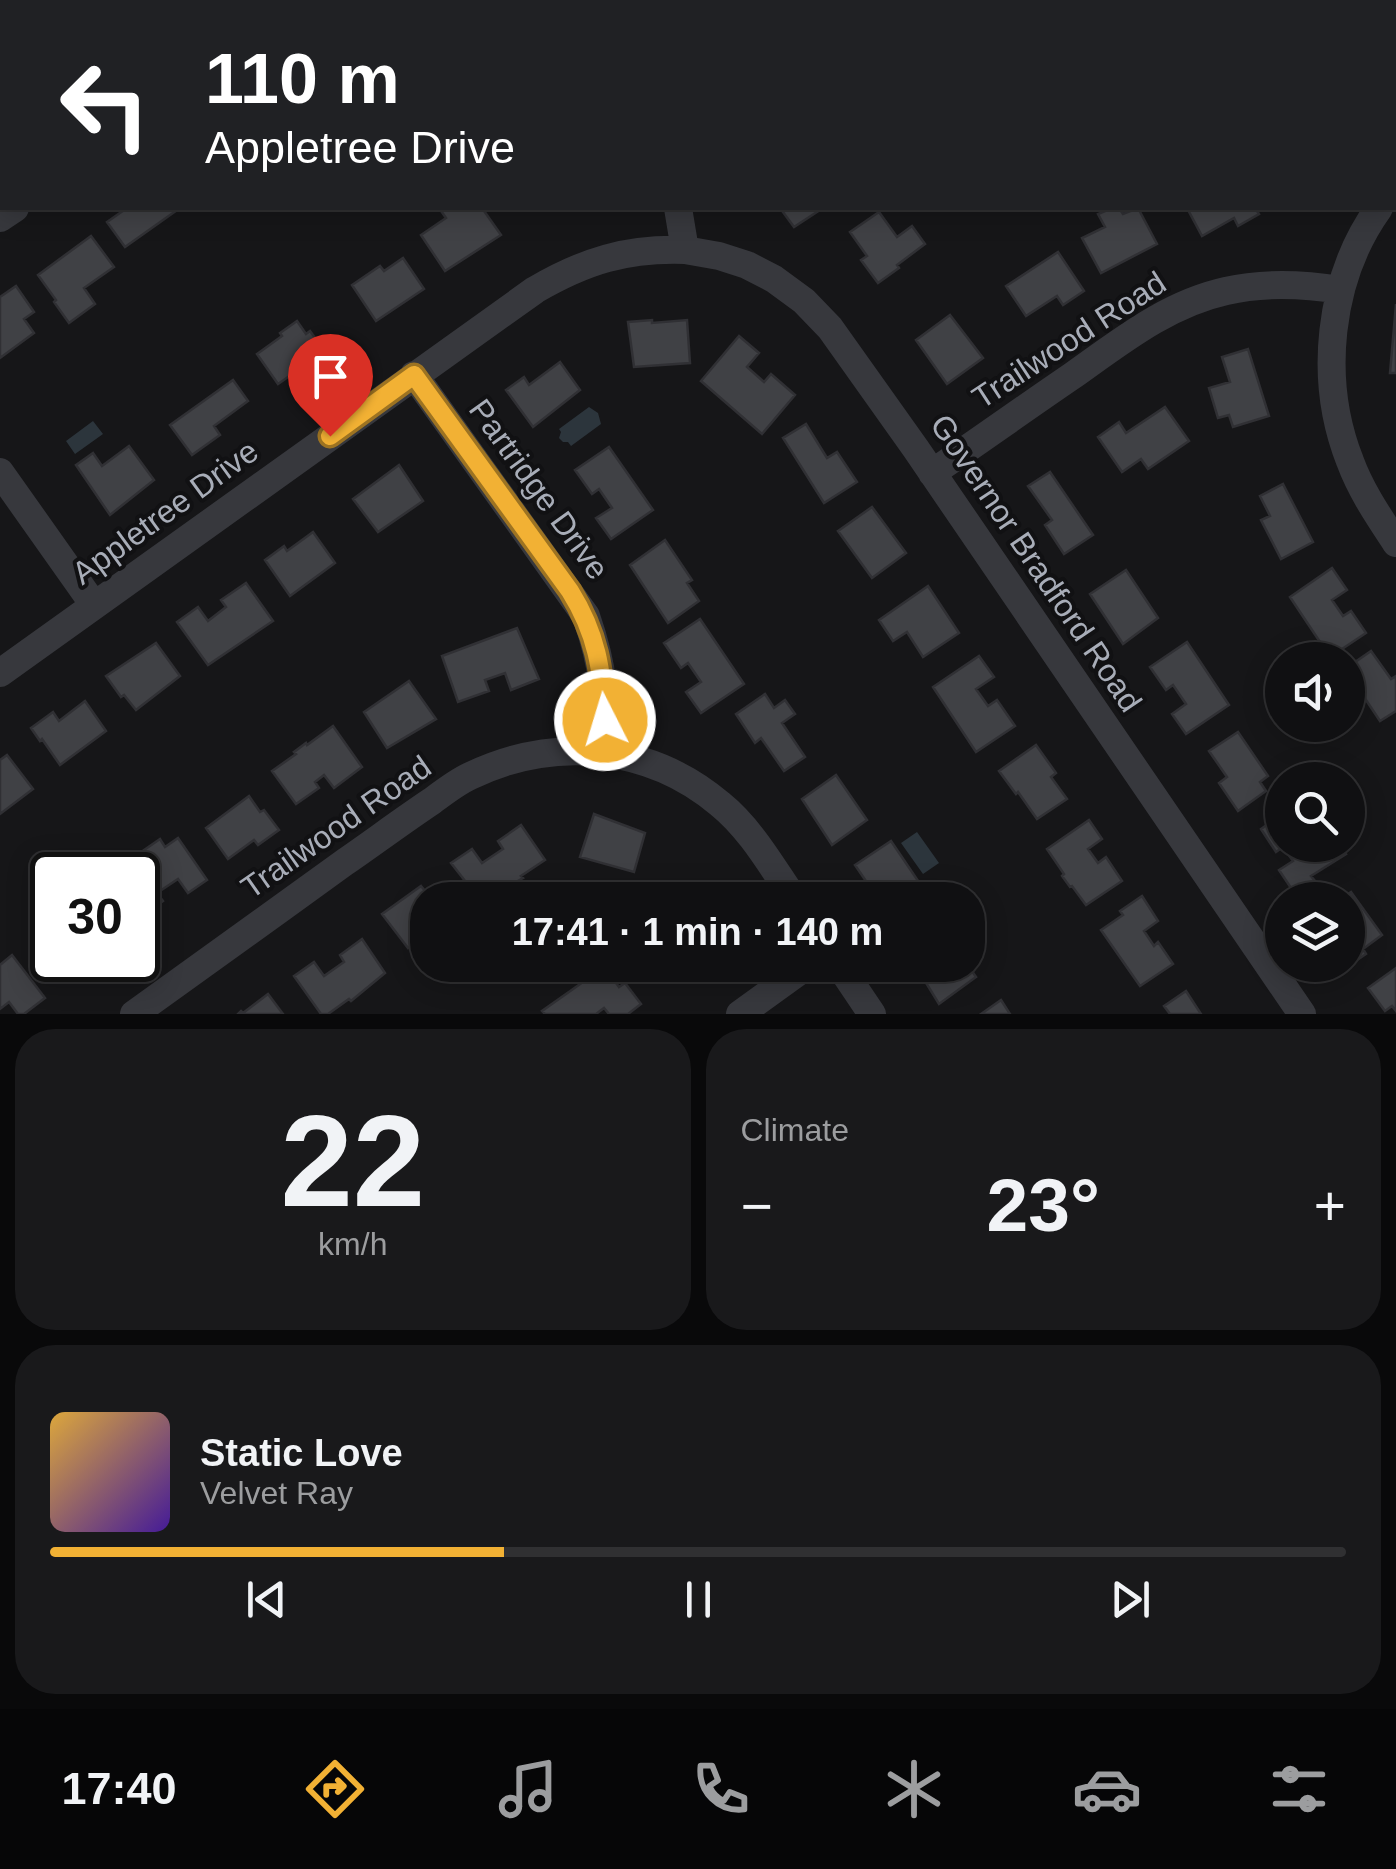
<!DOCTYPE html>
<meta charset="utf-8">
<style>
body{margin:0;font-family:Helvetica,sans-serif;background:#19191b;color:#f1f3f6;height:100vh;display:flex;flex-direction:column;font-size:38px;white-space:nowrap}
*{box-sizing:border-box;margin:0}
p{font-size:32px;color:#9c9d9f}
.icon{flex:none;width:55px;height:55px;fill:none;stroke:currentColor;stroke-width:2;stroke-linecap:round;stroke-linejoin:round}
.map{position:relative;height:1014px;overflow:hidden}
.drawer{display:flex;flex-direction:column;gap:15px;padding:15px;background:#09090a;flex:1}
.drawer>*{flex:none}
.banner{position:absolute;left:0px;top:0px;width:1398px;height:210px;box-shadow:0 5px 25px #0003,0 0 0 2px #303032;background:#202124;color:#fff;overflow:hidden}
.tools{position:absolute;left:1265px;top:642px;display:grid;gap:20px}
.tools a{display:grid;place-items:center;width:100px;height:100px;border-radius:50%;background:#101012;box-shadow:0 5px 25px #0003,0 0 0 2px #303032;font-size:50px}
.speed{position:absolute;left:30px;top:852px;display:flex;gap:20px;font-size:50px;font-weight:700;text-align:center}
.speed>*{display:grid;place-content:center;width:130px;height:130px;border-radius:50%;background:#101012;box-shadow:0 5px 25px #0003,0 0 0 2px #303032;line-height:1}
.speed .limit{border:5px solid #111;border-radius:15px;background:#fff;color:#111}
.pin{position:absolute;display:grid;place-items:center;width:85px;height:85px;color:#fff;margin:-102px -42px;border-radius:50% 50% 50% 0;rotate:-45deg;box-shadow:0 0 10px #0007}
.pin .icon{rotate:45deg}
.me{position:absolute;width:110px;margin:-55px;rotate:355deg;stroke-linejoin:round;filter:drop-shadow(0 0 8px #0008)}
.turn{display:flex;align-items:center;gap:35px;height:210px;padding:0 40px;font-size:45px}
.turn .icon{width:130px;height:130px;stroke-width:2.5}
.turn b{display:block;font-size:70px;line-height:85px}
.big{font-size:75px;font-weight:700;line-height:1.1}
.drawer .card{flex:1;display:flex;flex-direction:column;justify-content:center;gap:15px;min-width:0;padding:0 35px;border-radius:40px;background:#19191b}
.drawer .dial{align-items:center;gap:0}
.dial b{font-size:130px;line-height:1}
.song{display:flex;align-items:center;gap:30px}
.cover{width:120px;height:120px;border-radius:15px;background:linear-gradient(135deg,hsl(40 70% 55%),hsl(260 70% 35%))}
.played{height:10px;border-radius:5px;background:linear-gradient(90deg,#f2b134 35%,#303032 35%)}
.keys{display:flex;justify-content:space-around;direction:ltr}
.heat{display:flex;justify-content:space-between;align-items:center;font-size:55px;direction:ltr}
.drawer .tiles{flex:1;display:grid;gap:15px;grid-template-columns:1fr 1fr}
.card:last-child{grid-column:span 2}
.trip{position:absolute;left:410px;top:882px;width:575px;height:100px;border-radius:40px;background:#101012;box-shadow:0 5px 25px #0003,0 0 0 2px #303032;font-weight:700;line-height:100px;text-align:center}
.tabs{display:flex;height:160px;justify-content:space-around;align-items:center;background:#060607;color:#9c9d9f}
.tabs .icon{width:70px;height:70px}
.tabs .active{color:#f2b134}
.tabs b{font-size:45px;color:#f1f3f6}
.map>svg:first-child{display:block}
.water{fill:#2c353c}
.building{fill:#404145;stroke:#303034;stroke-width:2.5}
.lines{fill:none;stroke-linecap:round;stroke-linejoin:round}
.street{stroke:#37383d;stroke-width:28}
.route-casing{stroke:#9d7322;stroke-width:25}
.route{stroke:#f2b134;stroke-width:18}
.labels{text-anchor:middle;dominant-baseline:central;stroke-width:8;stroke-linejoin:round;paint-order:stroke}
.street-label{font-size:32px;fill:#a8adb8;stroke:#111113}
</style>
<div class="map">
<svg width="1396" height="1014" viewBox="0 0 1396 1014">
<rect width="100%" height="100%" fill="#161618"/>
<path class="water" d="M589 407 598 413 601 424 571 446 568 442H563L559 438 561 432 559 429Z
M93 421 103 434 75 454 66 441Z
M917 832 939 863 923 874 901 843Z"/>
<path class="building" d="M659 0H718L720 2H661Z
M1135 0H1173L1175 2H1137Z
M127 208H180L125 247 107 222Z
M439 208H482L501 235 445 271 421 235 446 218Z
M780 208H823L794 227Z
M1112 208H1119L1123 214 1138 208 1157 244 1101 273 1082 238 1105 227 1098 214Z
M1187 208H1255L1259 214 1238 226 1234 218 1202 236Z
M879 212 897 237 912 226 925 244 897 265 899 268 878 283 861 260 867 256 850 232Z
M91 236 114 267 84 288 95 304 69 323 54 302 56 300 38 275Z
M1058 252 1084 291 1063 305 1057 296 1026 316 1006 286Z
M403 258 424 289 376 321 352 285 380 266 384 271Z
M16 286 34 312 24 319 34 333 0 358V297Z
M1396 304V373H1390Z
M950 315 983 358 947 384 916 340Z
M652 320V323L687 320 690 363 634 367 628 322Z
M297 321 306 334 310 331 327 354 293 378 291 375 278 384 257 354 282 336 280 333Z
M739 336 759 353 747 367 764 382 771 374 795 395 762 434 701 381Z
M1248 349 1269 416 1233 427 1229 415 1218 418 1209 388 1230 382 1222 357Z
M560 362 580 390 533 427 506 390 524 377 529 385Z
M233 380 248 401 214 426 220 435 192 455 170 425Z
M1165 407 1189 441 1148 469 1141 459 1122 472 1098 437 1119 422 1126 433Z
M806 424 827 458 837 452 857 482 824 503 783 438Z
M129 446 154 480 110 515 76 465 93 453 102 466Z
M609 447 653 510 611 539 596 518 612 508 599 489 592 494 575 470Z
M399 465 423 501 378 532 353 499Z
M1050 472 1093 535 1064 554 1045 525 1052 520 1028 486Z
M1283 484 1313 542 1281 559 1261 520 1270 516 1260 496Z
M872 507 906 553 872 578 838 531Z
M313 532 335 563 290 596 265 560 284 546 287 551Z
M665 540 692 580 687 583 699 601 668 623 630 565Z
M1332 568 1347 590 1332 600 1343 616 1351 611 1366 633 1330 657 1290 597Z
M1126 570 1158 618 1123 644 1090 594Z
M246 583 273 621 208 665 177 622 198 607 208 621 226 607 221 600Z
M928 586 959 633 923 657 907 632 893 641 879 620Z
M700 619 744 684 701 713 686 692 701 682 688 663 681 668 664 643Z
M517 628 539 679 511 690 505 673 485 680 489 691 458 702 442 656Z
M1187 642 1229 705 1186 734 1172 714 1186 704 1173 685 1166 690 1150 667Z
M156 643 180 676 136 710 124 695 121 697 106 676Z
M1371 651 1391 679 1396 676V711L1380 721 1348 673V667Z
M979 656 994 677 976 689 988 706 997 700 1015 726 976 752 933 687Z
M409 681 436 719 387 748 364 712Z
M765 694 774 708 785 700 795 714 782 723 805 757 784 771 761 738 755 743 736 714Z
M85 701 106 731 60 765 42 739 40 741 31 728 53 712 59 721Z
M333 726 362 767 334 788 324 775 315 782 319 788 296 804 272 771 296 754 294 752 306 743 307 745Z
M1238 732 1268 776 1260 782 1266 791 1238 811 1219 783 1227 777 1209 751Z
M1036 745 1056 773 1051 777 1067 799 1037 819 1018 792 1016 794 999 771Z
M7 755 33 789 0 814V760Z
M836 775 867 820 832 845 802 799Z
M249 796 260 812 264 810 279 830 258 845 254 840 228 859 206 828Z
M594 814 645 833 634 872 580 857Z
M1282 814V845H1340L1346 854 1311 876 1315 881 1295 894 1279 870 1293 861 1283 847 1276 852 1261 829Z
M1089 820 1102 839 1088 849 1098 863 1106 857 1122 881 1086 905 1072 886 1070 887 1062 876 1064 874 1047 849Z
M521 825 545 860 521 876 523 878 502 890 509 900H480L451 863 472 849 482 863 503 849 498 841Z
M178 838 207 880 188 893 178 879 157 893 163 901 140 918 138 915V875H127L149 857 144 850 160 839 165 847Z
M891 841 931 900H890L880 886 872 890 855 865Z
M421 886 426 892 433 888 441 900H428V934L408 948 382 914Z
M1351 892 1382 935 1363 949 1366 954 1344 969 1341 965H1348V900H1340Z
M1142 896 1158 921 1144 931 1154 946 1158 942 1173 964 1140 986 1101 930 1123 915 1120 911Z
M52 939V960H98L67 981 42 947Z
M362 939 385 973 351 1001 349 999 328 1014H321L294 976 314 962 324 976 344 962 340 955Z
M12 955 45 998 24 1014H18L9 1002 0 1009V965Z
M580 965H603L619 987 625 983 641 1004 628 1014H609L604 1008 596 1014H545L542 1011 583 982 574 969Z
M915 965H968L976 977 939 1004Z
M1396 968V1011L1392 1006 1385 1011 1368 988Z
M1186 991 1201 1014H1170L1164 1006Z
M268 994 283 1014H238L241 1011 243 1013Z
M1001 1000 1010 1014H981Z"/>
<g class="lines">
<path class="street" d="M576 0 577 2
M307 2 311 0
M1395 185 1396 184
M678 208 685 250 719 256 747 265 774 279 804 301 830 328 916 449 1302 1014
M1379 208C1328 279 1318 380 1350 461 1361 491 1379 517 1396 543
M0 218 15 208
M414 375 586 616C603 665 608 700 600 752
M0 472 94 605
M932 473C979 441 1025 408 1072 376 1120 342 1167 304 1226 291 1264 282 1303 284 1341 290
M0 673 535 290C585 261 626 248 685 250
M839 965 872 1014
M134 1014C205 963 275 913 345 862 374 842 402 821 432 801 444 792 457 782 470 776 553 736 649 744 720 804 751 829 772 867 795 900
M740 1014 808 965"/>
</g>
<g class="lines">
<defs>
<path id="route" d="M330 436 414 375 570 591C597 634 602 670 605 720"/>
</defs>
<use href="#route" class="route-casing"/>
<use href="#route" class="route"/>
</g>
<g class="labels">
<g class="street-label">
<text transform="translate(1069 340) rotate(-33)">Trailwood Road</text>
<text transform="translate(539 489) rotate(54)">Partridge Drive</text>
<text transform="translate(165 512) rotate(-36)">Appletree Drive</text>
<text transform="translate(1036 563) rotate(56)">Governor Bradford Road</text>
<text transform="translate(336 827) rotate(-35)">Trailwood Road</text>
</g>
</g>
</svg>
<div class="tools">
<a><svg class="icon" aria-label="sound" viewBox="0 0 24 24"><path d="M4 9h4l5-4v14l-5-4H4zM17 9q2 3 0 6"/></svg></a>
<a><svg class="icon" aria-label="search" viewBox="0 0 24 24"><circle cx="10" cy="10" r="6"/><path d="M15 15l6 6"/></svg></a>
<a><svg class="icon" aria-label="layers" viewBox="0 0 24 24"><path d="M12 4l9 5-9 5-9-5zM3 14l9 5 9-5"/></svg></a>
</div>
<div class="speed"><div class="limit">30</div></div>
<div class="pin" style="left:330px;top:436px;background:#d93025"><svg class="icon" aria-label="arrive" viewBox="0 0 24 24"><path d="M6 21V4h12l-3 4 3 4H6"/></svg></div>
<svg class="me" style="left:605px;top:720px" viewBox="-20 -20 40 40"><circle r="17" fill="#f2b134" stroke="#fff" stroke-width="3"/><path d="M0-11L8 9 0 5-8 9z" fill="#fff"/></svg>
<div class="trip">17:41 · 1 min · 140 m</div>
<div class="banner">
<div class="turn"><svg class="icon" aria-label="left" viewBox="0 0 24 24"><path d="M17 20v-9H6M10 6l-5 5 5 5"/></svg><div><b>110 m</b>Appletree Drive</div></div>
</div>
</div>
<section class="drawer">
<div class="tiles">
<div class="card dial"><b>22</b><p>km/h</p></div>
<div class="card"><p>Climate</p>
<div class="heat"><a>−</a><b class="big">23°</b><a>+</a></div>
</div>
<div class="card">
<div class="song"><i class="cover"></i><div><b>Static Love</b><p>Velvet Ray</p></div></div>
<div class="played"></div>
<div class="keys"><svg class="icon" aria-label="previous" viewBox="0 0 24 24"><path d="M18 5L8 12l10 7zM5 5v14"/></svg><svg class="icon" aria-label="pause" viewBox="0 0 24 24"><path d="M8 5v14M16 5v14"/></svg><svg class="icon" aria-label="next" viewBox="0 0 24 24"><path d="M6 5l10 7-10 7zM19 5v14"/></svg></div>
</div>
</div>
</section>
<nav class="tabs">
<b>17:40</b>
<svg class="icon active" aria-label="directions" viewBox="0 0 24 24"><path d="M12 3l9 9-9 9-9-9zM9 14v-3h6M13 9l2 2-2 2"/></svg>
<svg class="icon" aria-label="music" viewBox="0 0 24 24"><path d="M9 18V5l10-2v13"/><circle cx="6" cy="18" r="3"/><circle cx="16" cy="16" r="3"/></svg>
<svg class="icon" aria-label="phone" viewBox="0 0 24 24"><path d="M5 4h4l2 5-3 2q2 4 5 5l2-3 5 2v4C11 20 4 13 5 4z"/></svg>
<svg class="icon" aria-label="climate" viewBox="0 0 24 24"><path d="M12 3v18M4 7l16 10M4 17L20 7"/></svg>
<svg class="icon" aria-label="car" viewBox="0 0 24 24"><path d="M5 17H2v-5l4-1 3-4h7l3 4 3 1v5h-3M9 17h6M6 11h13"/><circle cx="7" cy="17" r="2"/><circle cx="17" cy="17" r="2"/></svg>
<svg class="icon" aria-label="filters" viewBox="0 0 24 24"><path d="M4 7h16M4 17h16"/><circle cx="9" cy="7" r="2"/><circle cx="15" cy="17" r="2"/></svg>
</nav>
